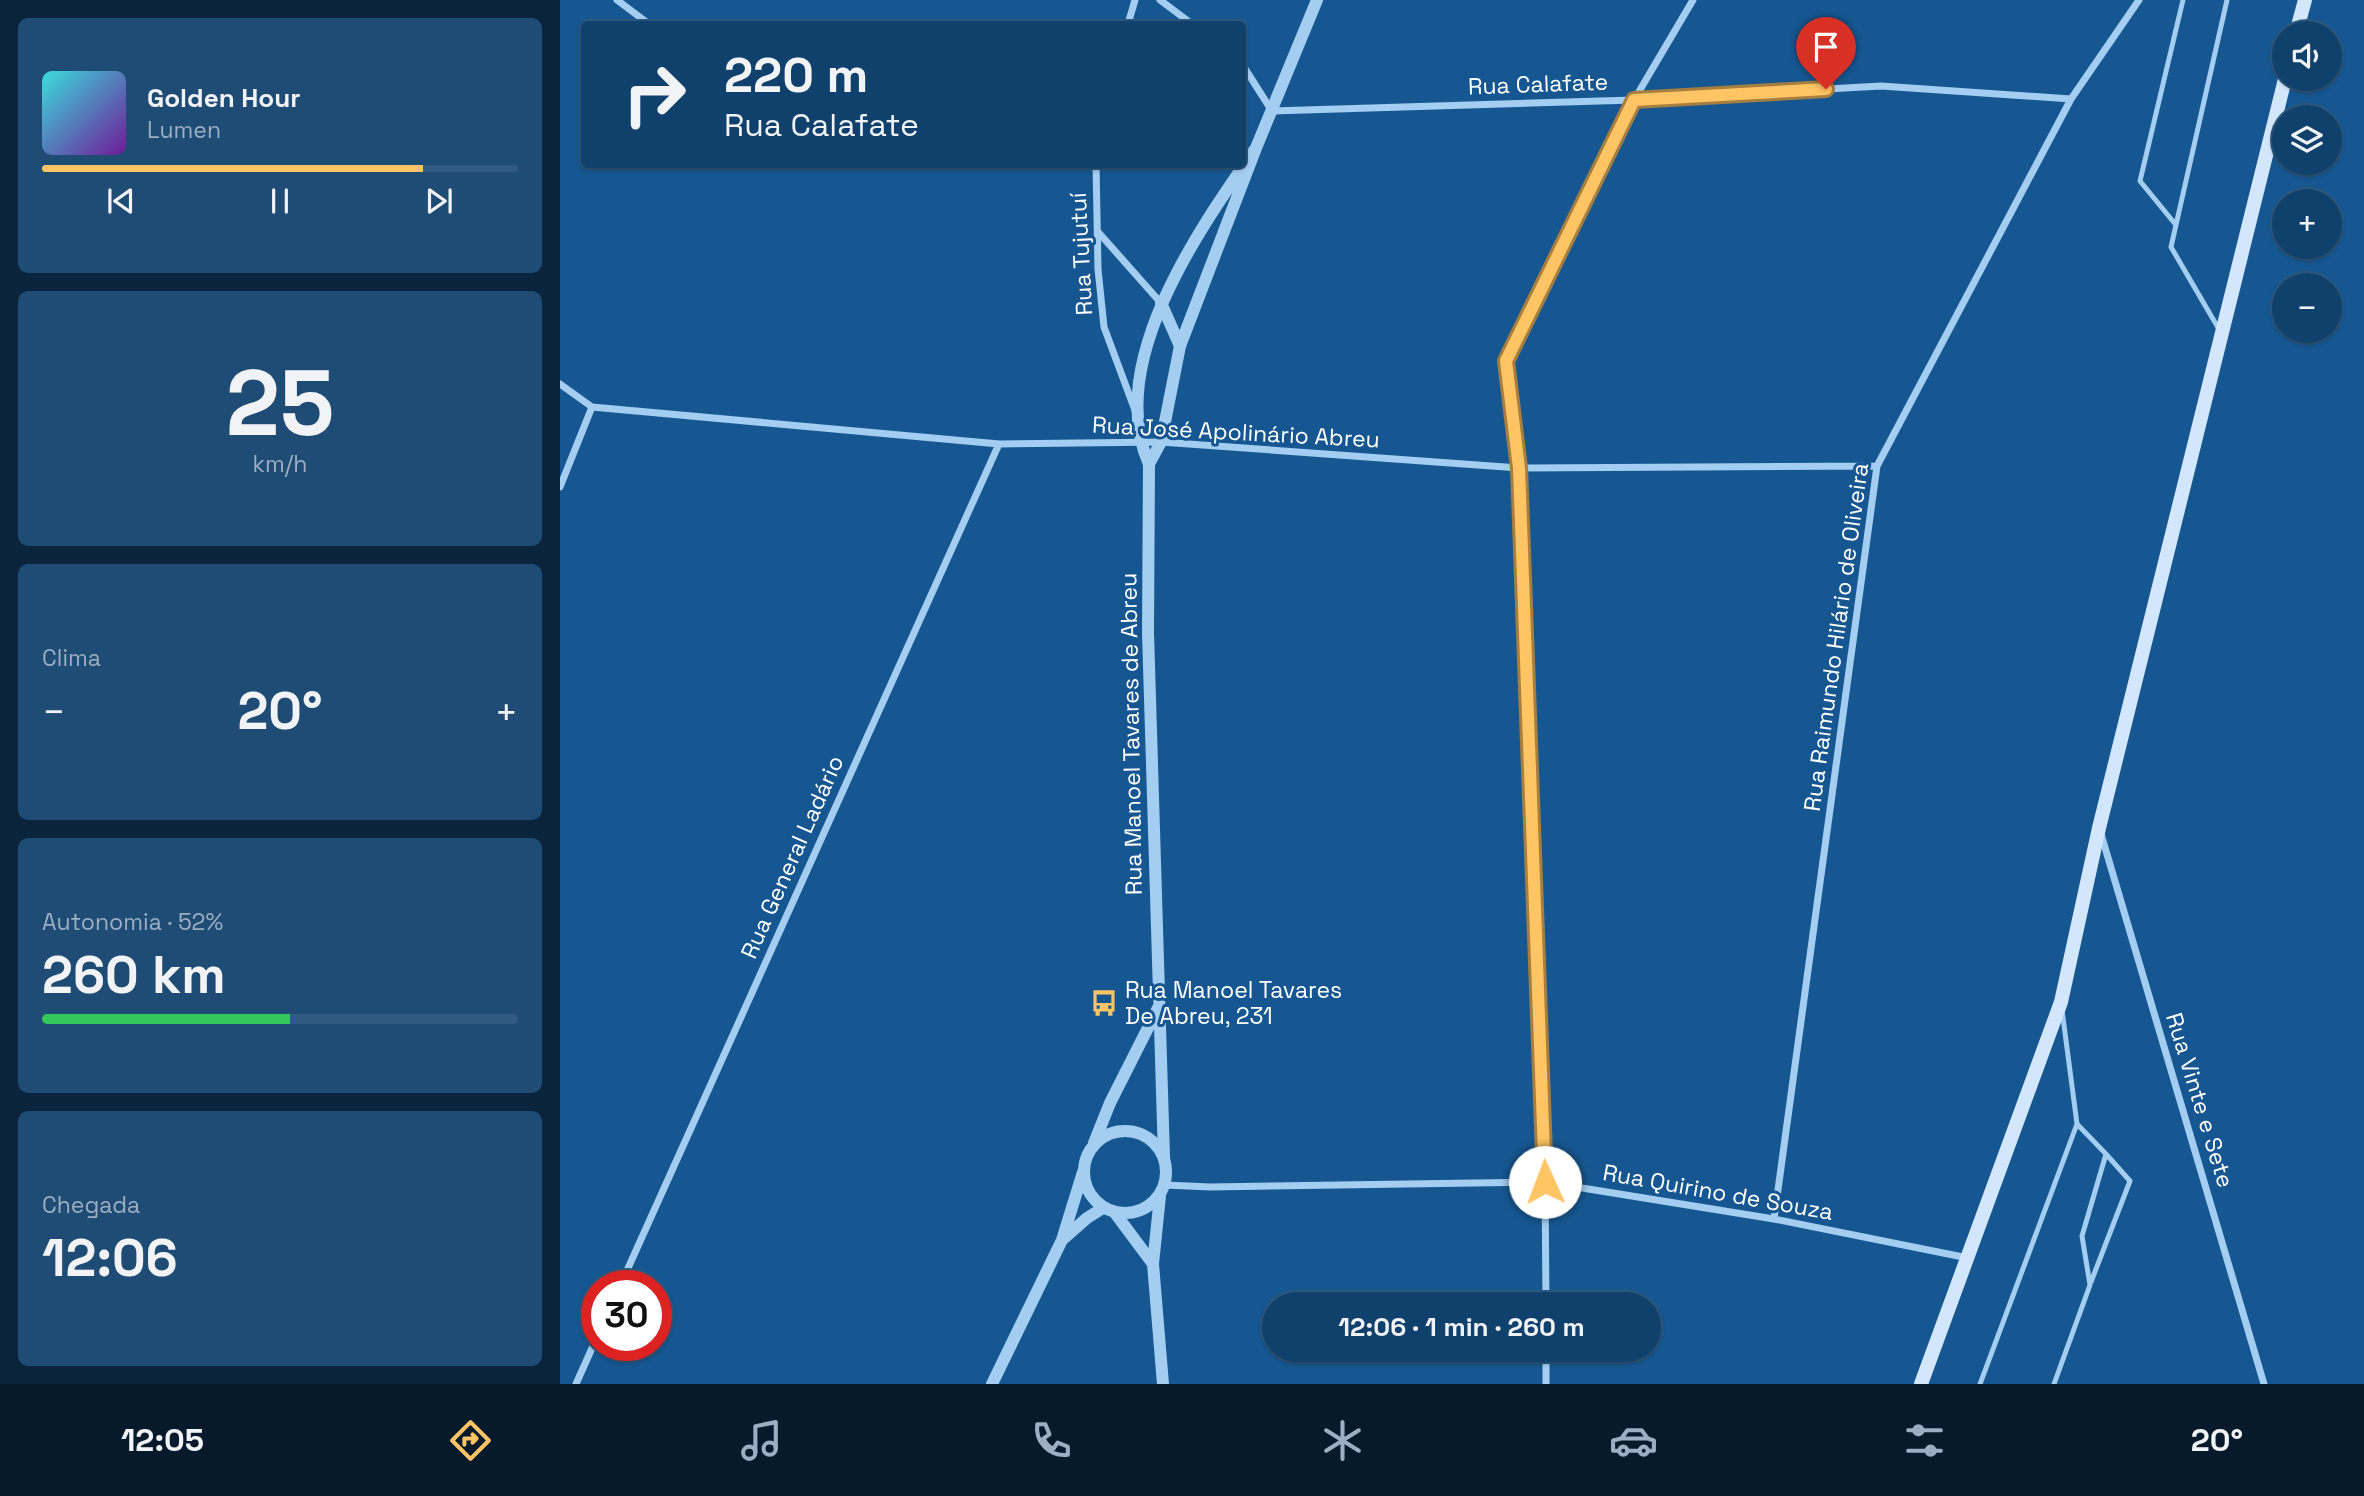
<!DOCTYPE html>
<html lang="pt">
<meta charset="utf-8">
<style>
body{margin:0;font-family:"Space Grotesk",sans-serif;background:#1e4c75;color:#f1f3f6;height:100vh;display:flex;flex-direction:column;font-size:26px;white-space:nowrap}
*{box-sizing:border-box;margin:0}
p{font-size:23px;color:#9cafc2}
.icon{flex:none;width:38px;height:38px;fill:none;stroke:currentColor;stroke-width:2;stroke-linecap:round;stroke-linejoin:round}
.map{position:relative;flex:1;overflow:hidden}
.details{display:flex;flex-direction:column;gap:18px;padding:18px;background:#09243c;width:560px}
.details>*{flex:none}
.banner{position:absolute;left:21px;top:21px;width:665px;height:147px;border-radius:7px;box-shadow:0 2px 5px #0004,0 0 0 2px #305a80;background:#10416d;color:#f1f3f6;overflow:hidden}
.tools{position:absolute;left:1712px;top:21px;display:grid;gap:14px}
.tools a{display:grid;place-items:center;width:70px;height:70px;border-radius:50%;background:#10416d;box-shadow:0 2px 5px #0004,0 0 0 2px #305a80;font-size:35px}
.speed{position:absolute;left:21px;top:1270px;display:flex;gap:14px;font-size:35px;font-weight:700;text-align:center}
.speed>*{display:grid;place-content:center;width:91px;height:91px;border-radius:50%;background:#10416d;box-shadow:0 2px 5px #0004,0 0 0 2px #305a80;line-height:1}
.speed .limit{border:10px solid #d22;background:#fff;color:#111}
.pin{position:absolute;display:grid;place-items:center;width:60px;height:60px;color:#fff;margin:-72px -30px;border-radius:50% 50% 50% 0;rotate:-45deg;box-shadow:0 0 7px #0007}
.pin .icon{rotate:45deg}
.me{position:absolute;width:77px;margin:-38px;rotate:358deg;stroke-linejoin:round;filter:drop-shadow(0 0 5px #0008)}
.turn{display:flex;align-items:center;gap:24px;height:147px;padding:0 28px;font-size:32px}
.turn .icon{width:91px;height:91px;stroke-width:2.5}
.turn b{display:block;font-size:49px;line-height:60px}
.big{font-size:52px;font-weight:800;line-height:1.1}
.details .widget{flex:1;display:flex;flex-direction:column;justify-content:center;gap:10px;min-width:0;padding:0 24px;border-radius:10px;background:#1e4c75}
.details .dial{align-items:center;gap:0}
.dial b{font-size:91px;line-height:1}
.song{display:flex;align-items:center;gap:21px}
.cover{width:84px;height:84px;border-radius:10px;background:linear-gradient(135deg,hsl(180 70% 55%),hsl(280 70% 35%))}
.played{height:7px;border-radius:4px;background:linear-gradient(90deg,#ffc463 80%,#305a80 80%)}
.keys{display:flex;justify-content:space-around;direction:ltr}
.heat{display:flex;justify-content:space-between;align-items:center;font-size:38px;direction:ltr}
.charge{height:10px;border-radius:5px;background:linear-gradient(90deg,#34c759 52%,#305a80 0)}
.trip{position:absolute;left:702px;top:1292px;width:399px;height:70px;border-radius:35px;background:#10416d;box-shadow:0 2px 5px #0004,0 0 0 2px #305a80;font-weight:800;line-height:70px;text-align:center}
.tabs{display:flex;height:112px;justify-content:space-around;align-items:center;background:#061a2c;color:#9cafc2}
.tabs .icon{width:49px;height:49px}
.tabs .on{color:#ffc463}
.tabs b{font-size:32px;color:#f1f3f6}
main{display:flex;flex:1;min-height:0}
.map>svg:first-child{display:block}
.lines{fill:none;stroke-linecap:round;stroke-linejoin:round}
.service{stroke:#a3cdf1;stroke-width:5}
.minor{stroke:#a3cdf1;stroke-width:7}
.tertiary{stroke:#a3cdf1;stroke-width:12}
.secondary{stroke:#d2e7fb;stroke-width:14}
.route-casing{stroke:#a67f40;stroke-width:18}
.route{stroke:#ffc463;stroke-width:12}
.labels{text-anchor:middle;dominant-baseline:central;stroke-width:6;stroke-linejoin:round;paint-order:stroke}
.street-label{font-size:23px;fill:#fff;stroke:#165791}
.poi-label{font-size:23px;fill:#fff;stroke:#165791;text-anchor:start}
</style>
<main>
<section class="details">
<div class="widget">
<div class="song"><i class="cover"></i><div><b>Golden Hour</b><p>Lumen</p></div></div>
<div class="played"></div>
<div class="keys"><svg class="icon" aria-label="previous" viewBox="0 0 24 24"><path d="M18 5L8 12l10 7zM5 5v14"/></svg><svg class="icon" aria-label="pause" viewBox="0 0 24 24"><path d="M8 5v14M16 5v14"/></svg><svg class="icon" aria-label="next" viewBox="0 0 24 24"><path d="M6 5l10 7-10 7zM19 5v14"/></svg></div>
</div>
<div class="widget dial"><b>25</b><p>km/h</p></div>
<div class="widget"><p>Clima</p>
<div class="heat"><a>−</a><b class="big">20°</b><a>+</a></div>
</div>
<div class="widget"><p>Autonomia · 52%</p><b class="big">260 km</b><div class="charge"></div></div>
<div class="widget"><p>Chegada</p><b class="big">12:06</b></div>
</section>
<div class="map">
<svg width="1804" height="1384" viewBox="0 0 1804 1384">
<rect width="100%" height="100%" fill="#165791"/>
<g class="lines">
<path class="service" d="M1616 225 1580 181 1623 0
M1660 331 1611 247 1667 0
M1531 1282 1570 1181 1546 1154
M1420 1384 1517 1124 1502 1010
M1494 1384 1530 1285 1522 1236 1546 1154 1517 1124"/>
<path class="minor" d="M57 0 89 24
M600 0 632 24
M568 24 575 0
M682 64 712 111 1074 100 1321 86 1511 99
M536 164 538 269 544 327 576 413
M539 233 601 303
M0 384 32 407 439 444 601 442 959 468 1317 466
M0 487 32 407
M1541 834 1704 1384
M605 1185 650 1187 985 1182 1214 1219 1408 1258
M1214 1219 1317 466 1511 99 1579 0
M60 1286 439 444
M986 1304 985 1182 959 468 946 361 1074 100 1133 0
M986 1349V1384
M16 1384 37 1337"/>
<path class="tertiary" d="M601 303 620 346
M589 464 601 442 620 346 696 148 757 0
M524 1172a41 41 0 1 1 82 0a41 41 0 1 1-82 0Z
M534 1143 550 1103 598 1008
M604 1157 588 633 589 464C544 363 640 228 696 148
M600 1196 593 1264 603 1384
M555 1213 593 1264
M502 1240 527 1218 543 1208
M432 1384 502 1240 523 1172"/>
<path class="secondary" d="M1736 33 1745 0
M1361 1384 1501 1002 1539 828 1725 79"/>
</g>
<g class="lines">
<defs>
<path id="route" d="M985 1182 959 468 946 361 1074 100 1266 89"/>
</defs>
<use href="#route" class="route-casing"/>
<use href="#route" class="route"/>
</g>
<defs>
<symbol id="bus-bare" viewBox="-9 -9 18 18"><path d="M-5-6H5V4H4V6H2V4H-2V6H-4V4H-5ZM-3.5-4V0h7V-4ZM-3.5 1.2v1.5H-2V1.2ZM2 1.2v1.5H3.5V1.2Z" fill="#ffc463" stroke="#165791" stroke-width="2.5" paint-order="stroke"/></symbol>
</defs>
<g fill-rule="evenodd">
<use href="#bus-bare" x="525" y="984" width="38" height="38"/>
</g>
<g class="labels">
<g class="street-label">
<text transform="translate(978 84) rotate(-2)">Rua Calafate</text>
<text transform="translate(521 254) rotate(-93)">Rua Tujutuí</text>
<text transform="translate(676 432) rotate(3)">Rua José Apolinário Abreu</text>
<text transform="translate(1276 637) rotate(-82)">Rua Raimundo Hilário de Oliveira</text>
<text transform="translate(571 734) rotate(-91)">Rua Manoel Tavares de Abreu</text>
<text transform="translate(232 857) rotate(-66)">Rua General Ladário</text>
<text transform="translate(1640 1100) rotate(73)">Rua Vinte e Sete</text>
<text transform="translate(1158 1192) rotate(10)">Rua Quirino de Souza</text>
</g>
<g class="poi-label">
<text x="565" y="990">Rua Manoel Tavares<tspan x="565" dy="26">De Abreu, 231</tspan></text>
</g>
</g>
</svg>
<div class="tools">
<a><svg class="icon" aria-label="sound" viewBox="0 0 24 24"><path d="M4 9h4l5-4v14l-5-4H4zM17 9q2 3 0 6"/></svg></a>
<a><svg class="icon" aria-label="layers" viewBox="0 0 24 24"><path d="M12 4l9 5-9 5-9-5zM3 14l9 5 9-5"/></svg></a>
<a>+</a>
<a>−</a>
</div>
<div class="speed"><div class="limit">30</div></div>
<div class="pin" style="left:1266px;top:89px;background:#d93025"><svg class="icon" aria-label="arrive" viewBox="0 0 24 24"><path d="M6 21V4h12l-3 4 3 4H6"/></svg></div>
<svg class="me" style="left:985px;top:1182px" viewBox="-20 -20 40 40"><circle r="19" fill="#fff"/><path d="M0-13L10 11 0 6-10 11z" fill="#ffc463"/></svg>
<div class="trip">12:06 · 1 min · 260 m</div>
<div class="banner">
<div class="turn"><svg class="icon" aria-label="right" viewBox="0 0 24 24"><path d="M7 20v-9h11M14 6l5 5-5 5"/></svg><div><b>220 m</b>Rua Calafate</div></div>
</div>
</div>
</main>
<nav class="tabs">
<b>12:05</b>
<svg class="icon on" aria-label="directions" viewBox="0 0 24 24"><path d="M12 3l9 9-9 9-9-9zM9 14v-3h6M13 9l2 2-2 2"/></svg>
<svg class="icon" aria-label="music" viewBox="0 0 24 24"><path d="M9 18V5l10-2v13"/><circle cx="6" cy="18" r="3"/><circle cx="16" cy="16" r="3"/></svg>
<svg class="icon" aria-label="phone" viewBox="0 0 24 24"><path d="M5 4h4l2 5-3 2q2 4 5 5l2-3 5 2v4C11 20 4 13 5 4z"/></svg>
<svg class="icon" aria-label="climate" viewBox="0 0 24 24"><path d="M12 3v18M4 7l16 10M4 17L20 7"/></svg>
<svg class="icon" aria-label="car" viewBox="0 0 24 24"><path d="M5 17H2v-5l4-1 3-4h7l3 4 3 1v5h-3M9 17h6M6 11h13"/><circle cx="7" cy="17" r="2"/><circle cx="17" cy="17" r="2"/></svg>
<svg class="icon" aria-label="filters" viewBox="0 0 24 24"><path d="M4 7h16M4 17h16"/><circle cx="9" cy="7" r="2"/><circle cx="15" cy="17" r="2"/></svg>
<b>20°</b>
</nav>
